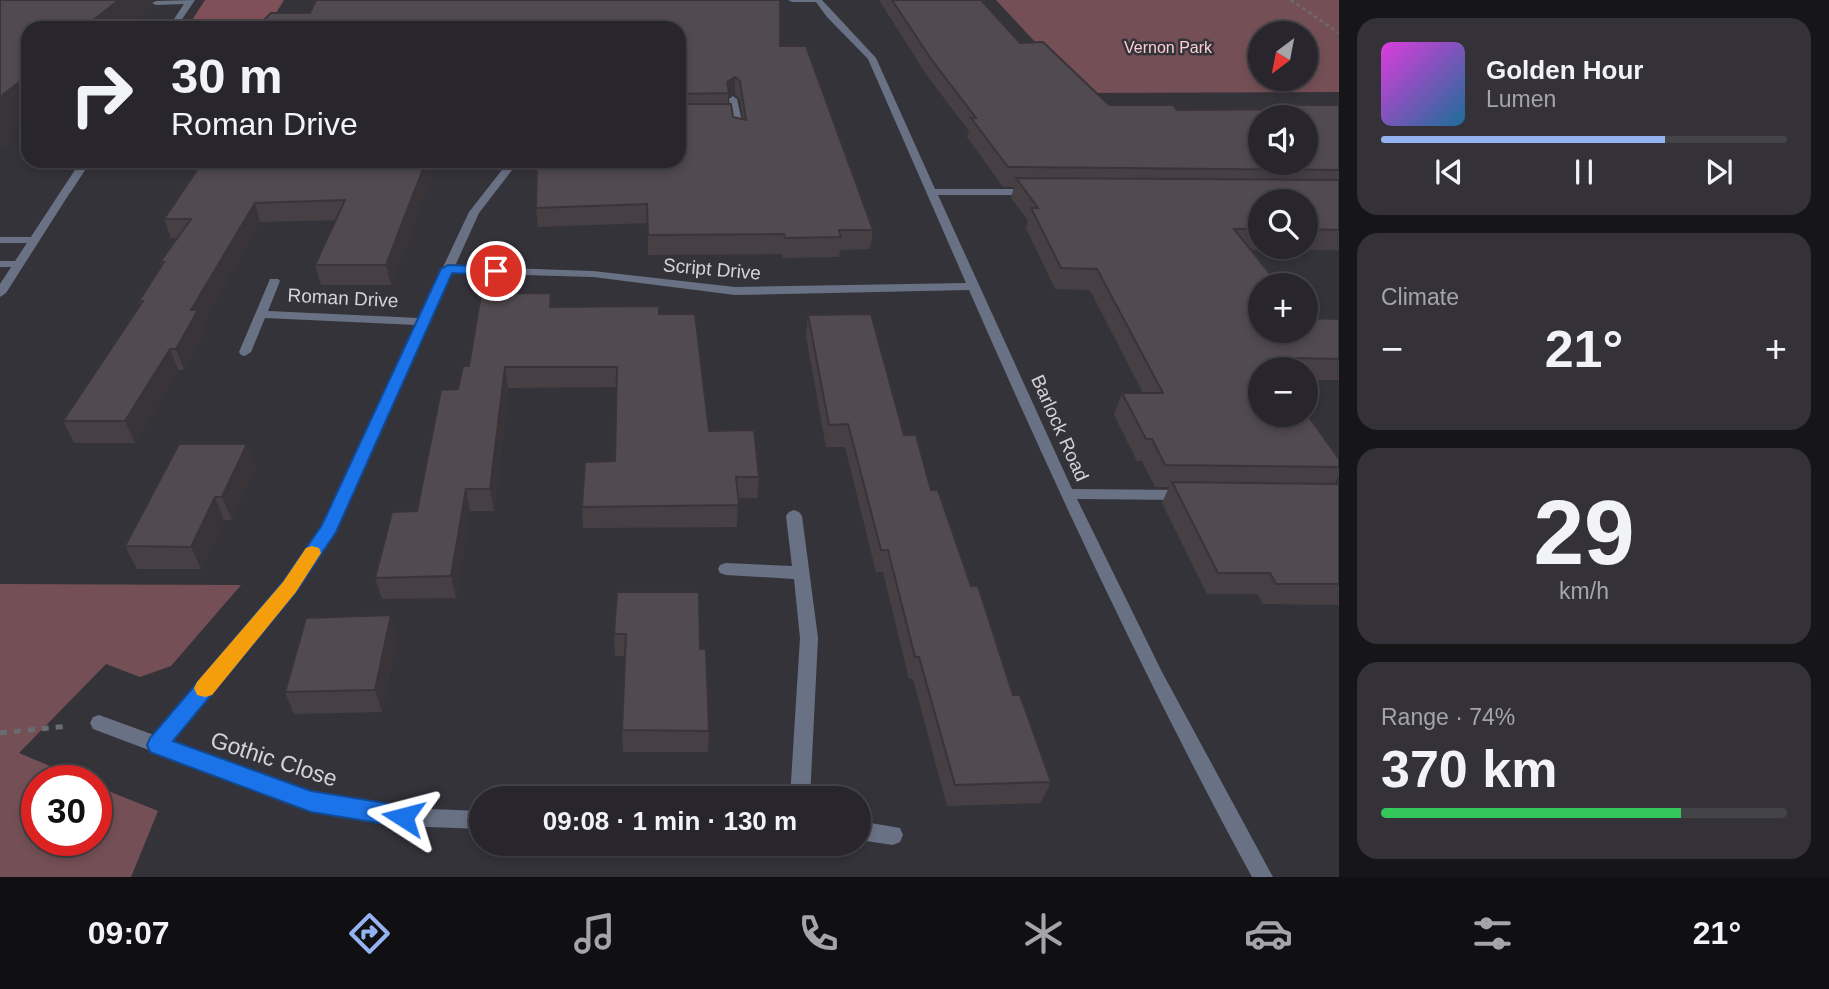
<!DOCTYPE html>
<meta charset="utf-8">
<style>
body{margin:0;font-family:Helvetica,sans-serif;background:#343238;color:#f1f3f6;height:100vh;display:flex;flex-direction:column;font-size:26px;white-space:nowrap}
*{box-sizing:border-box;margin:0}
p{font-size:23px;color:#a5a5a9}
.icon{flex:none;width:38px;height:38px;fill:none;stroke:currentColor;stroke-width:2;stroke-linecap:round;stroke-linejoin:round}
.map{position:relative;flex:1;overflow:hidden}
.details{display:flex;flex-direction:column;gap:18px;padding:18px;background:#161518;width:490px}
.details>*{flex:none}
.banner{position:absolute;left:21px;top:21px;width:665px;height:147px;border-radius:21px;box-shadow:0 4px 10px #0003,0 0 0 2px #444348;background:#28262c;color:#f1f3f6;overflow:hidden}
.needle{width:46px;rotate:212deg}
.buttons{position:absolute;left:1248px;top:21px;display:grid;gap:14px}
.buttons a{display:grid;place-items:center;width:70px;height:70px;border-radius:50%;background:#28262c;box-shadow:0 4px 10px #0003,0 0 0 2px #444348;font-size:35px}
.speed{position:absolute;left:21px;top:765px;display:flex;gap:14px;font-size:35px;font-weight:700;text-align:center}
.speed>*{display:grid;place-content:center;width:91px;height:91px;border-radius:50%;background:#28262c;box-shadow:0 4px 10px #0003,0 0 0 2px #444348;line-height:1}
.speed .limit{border:10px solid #d22;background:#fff;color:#111}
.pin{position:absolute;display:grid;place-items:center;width:60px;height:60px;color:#fff;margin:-30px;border:4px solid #fff;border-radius:50%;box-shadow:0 2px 7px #0007}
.me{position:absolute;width:77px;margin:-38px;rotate:279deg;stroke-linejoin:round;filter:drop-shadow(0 0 5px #0008)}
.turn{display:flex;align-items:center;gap:24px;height:147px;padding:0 35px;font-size:32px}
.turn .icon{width:91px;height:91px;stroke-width:2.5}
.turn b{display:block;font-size:49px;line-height:60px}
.big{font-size:52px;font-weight:700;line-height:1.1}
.details .tile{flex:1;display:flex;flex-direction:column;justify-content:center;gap:10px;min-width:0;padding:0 24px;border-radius:21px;background:#343238}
.details .dial{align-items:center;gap:0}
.dial b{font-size:91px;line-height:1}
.song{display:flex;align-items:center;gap:21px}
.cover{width:84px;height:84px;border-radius:10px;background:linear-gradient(135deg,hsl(300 70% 55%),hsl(200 70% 35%))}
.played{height:7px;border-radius:4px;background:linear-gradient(90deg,#95b2f1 70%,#444348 70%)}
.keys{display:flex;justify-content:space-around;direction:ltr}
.heat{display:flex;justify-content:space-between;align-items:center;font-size:38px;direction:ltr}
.charge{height:10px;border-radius:5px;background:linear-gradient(90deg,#34c759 74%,#444348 0)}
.trip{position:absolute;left:469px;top:786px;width:402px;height:70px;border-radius:35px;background:#28262c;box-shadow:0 4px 10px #0003,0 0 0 2px #444348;font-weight:700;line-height:70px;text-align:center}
.tabs{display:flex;height:112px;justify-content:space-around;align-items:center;background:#100f12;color:#a5a5a9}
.tabs .icon{width:49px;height:49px}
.tabs .on{color:#95b2f1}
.tabs b{font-size:32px;color:#f1f3f6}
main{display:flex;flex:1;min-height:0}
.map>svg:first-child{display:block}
.green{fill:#745056;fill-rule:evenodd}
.forest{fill:#805058}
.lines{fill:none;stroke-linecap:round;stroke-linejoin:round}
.path-far1{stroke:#6c6b71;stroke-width:2.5;stroke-dasharray:3.5 3.5;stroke-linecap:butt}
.path{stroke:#6c6b71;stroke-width:5;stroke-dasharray:7 7;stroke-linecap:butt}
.lane{fill:#697284;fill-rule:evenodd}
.street{fill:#697284;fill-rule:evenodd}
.wall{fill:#464045;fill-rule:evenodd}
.shaded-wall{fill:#393438}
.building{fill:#514a50;stroke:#393438;stroke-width:2;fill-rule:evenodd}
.route{fill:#1a73e8;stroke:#114b97;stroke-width:2}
.slow{fill:#f59e0b}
.labels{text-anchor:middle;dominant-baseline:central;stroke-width:5;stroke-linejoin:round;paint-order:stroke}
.far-park-label{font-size:16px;fill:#fecdd4;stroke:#35333a}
.street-label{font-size:19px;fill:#d4d3d7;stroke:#35333a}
.near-street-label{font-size:23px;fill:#d4d3d7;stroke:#35333a}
</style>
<main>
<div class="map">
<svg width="1339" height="877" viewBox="0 0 1339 877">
<rect width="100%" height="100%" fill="#35333a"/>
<path class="green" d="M996 0H1339V92L1083 93ZM1260 33H1306V79H1260Z
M0 584 241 585 171 666 140 677 106 664 19 753 83 780H37V840H96V786L158 811 131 877H0Z"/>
<path class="forest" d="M205 0H284L267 28H187Z"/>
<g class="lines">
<path class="path-far1" d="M1291 0 1339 33"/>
<path class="path" d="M0 733 69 726"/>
<path class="lane" d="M195 0 176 28H168L184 4 156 5 152 3 156 1Z
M81 161H91L70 193H62L61 191Z
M0 237H35L40 240 35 243H0Z
M0 261H19L25 264 19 267H0Z"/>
<path class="street" d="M788 0H822L876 58 935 189H1030L1035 192 1030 195H938L1072 489 1184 490 1189 491 1191 495 1189 499 1184 500 1077 499 1162 672 1273 877H1252C1148 686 1056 489 969 290L735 295 593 277 452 273 334 531 295 591 171 742 311 793 403 808 481 811V829L403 826 311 811 93 729 90 723 93 717 99 715 154 735 283 583 322 525 416 325 265 318 251 352 245 356 241 355 239 352 270 279H278L280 281 268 311 419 318 469 212 509 161H519L479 213 455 266 593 271 735 287 966 283 868 59 827 17 816 2H792Z
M733 96 737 99 745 135 740 138 735 135 729 99Z
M66 188 71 191 6 293 0 297V284L61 191Z
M794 510 799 512 802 516 818 638 810 798H790L800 638 794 579 726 575 720 573 718 569 720 565 726 563 792 566 786 516 789 512Z
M859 821 900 828 903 835 900 842 893 845 859 840Z"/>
</g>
<path class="wall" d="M879 0H981L1020 43 1109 105 1177 110 1283 109 1285 105H1339V250H1250L1260 331 1339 319V380H1311L1315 385 1306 402V369H1260L1339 459V476L1334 484H1339V605L1263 604 1258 594H1207L1162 503 1169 487H1155L1142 461H1137L1114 415 1122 393H1143L1090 290 1055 289 1026 228 1028 220 1011 198 1014 187H1003L967 137 969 131 928 77ZM1260 201H1306V247H1260Z
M679 28 780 46 873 230 870 249 840 250 839 257 783 258 782 254 648 255V223L538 227 536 208ZM735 94 740 99 743 119 733 117 728 104V98Z
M203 161H437L391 285H321L315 265 336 220 260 222 203 323 206 330 184 370H178L135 443H74L63 421 140 305 139 301 161 266 160 262 176 238H171L164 219Z
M552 307 659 314 709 431 759 477 757 498H738L737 527 583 528 582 507 615 461 617 387 508 388 494 511H470L456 598 382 599 375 578 417 511 469 366Z
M808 315 904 435 931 490 971 586 1013 695 1051 782 1041 803 947 806 913 679H909L883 572H876L845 447H826L806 336Z
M247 444 255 466 232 520H224L201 569H137L125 546Z
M617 592 700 649 709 731 708 752H623L622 730 625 656H615L614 634Z
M397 637 382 712 294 714 285 692Z"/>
<path class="shaded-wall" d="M119 0H154L151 1 152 6 126 28H83Z
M28 75V114L8 132 12 141 0 151V97Z
M735 77V94L728 98 727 82Z
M426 161H437L391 285 386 265Z
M255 203 260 222 203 323 206 330 184 370 176 349 191 310Z
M170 349 178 370 135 443 125 421Z
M505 367 508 388 494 511 490 489Z
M247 444 255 466 232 520 222 497Z
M466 489 470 511 456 598 451 576Z
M215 497 224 520 201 569 191 547Z
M391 615 397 637 382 712 375 690Z"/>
<path class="building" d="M0 0H119L83 28H28V75L0 97Z
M316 0H780V46H806L873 230H839L841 237 785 238 784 234 648 235 647 204 536 208 537 161H679V104H731L733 117 746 120 740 81 735 77 727 82 729 93 679 94V28H256L271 13H310Z
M892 0H981L1020 43 1043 42 1109 105H1173L1177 110 1289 109 1285 105H1339V170L1008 167 971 118H976L931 59ZM1260 117H1306V163H1260Z
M203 161H426L386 265H315L345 200 255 203 191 310H198L176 349H170L125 421H63L143 301H139L164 262H160L191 219H164Z
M1016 178 1339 180V230L1306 229V201H1260V229H1234L1279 285H1260V331H1306V318L1339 319V359L1296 358 1303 369H1260V415H1306V413L1339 459V467L1165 465 1152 439H1146L1122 393H1163L1097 269 1061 268 1031 208H1038Z
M551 293 550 307 659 306V314H695L709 431 754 430 759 477H736L739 505 582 507 585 462 615 461 617 367H505L490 489H466L451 576 375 578 392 512 417 511 441 390 458 389 463 366H469L481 294Z
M871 314 904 435H916L931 490H938L971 586H978L1013 695H1020L1051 782 955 785 919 657H915L888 550H881L848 424 829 425 808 315Z
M1306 372 1315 385H1306Z
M179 444H247L222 497H215L191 547 125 546Z
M1172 482 1339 484V584H1276L1270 573H1218Z
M617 592H699L700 649H706L709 731 622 730 626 634H614Z
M391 615 375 690 285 692 306 618Z"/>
<path class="route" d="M448 265 496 267 502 271 496 275 452 273 336 532 296 592 173 741 311 791 403 806 411 809 414 817 411 824 403 827 311 812 150 752 147 745 150 738 283 582 322 525 441 269Z"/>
<path class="slow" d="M312 546 319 548 321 553 296 592 212 695 205 697 197 695 194 688 197 682 283 582 306 548Z"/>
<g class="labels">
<g class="far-park-label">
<text x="1168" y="47">Vernon Park</text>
</g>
<g class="street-label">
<text transform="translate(712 269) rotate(5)">Script Drive</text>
<text transform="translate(343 298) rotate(3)">Roman Drive</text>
<text transform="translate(1060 428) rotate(66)">Barlock Road</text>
</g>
<g class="near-street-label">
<text transform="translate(274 759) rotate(18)">Gothic Close</text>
</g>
</g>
</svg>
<div class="buttons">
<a><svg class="needle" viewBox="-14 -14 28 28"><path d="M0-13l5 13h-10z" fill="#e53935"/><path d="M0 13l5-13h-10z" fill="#a5a5a9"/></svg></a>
<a><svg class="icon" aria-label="sound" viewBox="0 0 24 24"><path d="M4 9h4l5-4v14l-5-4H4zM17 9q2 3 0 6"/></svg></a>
<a><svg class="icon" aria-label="search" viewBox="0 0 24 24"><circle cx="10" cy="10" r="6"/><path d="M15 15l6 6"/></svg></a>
<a>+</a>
<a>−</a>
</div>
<div class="speed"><div class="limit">30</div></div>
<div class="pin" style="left:496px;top:271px;background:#d93025"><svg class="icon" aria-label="arrive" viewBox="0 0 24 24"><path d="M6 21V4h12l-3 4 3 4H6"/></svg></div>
<svg class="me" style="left:403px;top:817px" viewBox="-20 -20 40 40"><path d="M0-17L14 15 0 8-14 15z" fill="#1a73e8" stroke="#fff" stroke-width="4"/></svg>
<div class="trip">09:08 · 1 min · 130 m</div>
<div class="banner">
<div class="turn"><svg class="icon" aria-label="right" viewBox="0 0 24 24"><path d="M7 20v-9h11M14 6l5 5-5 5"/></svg><div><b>30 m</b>Roman Drive</div></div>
</div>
</div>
<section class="details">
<div class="tile">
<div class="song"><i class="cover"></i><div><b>Golden Hour</b><p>Lumen</p></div></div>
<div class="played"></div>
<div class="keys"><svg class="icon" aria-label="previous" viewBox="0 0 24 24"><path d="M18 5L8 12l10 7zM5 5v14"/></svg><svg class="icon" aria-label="pause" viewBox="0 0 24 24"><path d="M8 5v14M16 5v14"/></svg><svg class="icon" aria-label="next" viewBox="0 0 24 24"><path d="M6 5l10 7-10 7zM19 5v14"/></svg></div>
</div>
<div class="tile"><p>Climate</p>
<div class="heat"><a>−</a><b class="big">21°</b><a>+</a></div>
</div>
<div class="tile dial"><b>29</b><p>km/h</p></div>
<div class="tile"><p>Range · 74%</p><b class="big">370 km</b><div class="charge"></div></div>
</section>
</main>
<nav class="tabs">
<b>09:07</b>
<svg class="icon on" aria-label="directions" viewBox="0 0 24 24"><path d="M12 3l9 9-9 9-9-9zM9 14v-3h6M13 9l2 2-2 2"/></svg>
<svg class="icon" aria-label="music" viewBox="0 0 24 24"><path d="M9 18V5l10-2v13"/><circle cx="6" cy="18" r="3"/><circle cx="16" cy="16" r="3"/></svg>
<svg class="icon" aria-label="phone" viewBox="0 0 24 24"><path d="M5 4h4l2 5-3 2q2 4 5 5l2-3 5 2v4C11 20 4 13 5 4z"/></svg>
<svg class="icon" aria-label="climate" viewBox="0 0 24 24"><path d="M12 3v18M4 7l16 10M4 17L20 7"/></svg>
<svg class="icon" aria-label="car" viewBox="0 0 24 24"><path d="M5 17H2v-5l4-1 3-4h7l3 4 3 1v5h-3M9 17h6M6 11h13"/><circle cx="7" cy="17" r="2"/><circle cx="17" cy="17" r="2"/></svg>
<svg class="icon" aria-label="filters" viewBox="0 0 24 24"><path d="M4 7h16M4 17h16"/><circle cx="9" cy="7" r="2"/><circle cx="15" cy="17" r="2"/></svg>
<b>21°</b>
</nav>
